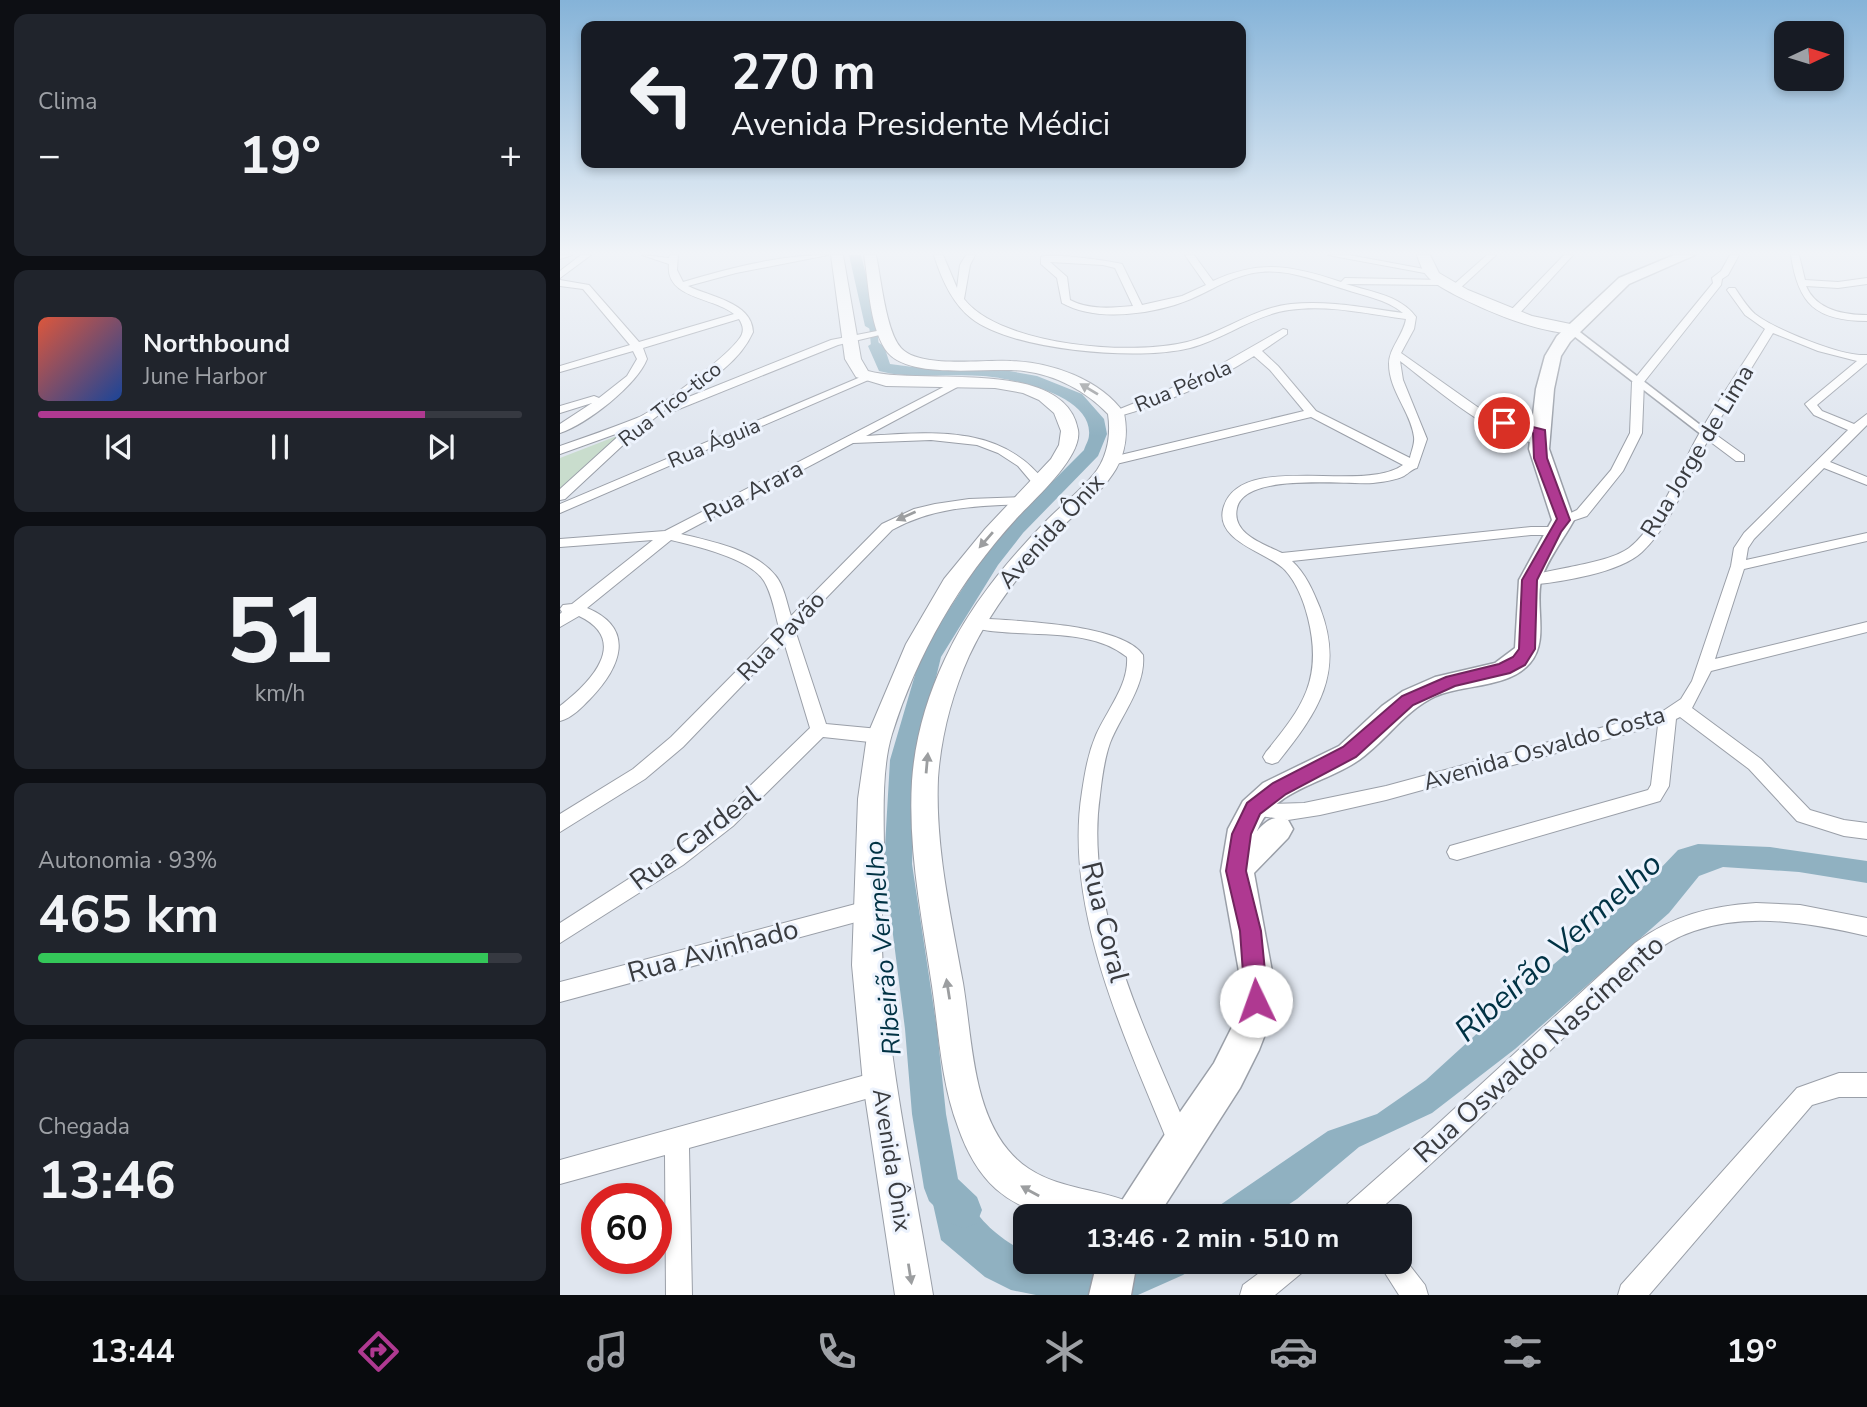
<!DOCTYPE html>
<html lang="pt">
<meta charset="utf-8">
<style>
body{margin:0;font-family:"Nunito Sans",sans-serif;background:#20242c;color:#f1f3f6;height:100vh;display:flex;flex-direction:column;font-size:26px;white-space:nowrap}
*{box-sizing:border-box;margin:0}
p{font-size:23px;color:#9ea1a6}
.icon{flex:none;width:38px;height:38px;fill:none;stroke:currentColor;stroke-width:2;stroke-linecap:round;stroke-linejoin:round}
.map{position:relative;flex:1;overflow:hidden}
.panel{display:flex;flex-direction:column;gap:14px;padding:14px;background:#0d0f14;width:560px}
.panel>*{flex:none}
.hud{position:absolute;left:21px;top:21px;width:665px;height:147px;border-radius:14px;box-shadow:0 4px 10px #0003;background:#171b24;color:#f1f3f6;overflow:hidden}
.needle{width:46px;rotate:86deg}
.tools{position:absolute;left:1214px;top:21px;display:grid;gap:14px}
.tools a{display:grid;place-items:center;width:70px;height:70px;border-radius:14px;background:#171b24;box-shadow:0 4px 10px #0003;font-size:35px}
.speed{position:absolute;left:21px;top:1183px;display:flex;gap:14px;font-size:35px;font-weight:700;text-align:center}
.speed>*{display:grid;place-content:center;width:91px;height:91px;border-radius:50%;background:#171b24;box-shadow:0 4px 10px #0003;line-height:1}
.speed .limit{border:10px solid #d22;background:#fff;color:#111}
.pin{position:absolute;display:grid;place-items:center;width:60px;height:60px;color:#fff;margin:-30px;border:4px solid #fff;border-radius:50%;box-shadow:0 2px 7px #0007}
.me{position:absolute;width:77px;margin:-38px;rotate:357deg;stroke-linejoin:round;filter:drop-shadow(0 0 5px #0008)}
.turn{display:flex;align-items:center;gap:24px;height:147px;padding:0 35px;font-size:32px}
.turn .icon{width:91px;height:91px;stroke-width:2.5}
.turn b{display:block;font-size:49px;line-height:60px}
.big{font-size:52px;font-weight:700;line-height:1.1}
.panel .tile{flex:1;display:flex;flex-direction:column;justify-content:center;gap:10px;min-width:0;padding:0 24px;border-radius:14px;background:#20242c}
.panel .dial{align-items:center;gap:0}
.dial b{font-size:91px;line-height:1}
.song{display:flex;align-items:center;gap:21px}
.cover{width:84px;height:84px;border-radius:10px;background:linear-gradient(135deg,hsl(10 70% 55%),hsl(220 70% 35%))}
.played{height:7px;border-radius:4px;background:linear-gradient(90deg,#af3991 80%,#363941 80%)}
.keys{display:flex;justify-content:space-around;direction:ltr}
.heat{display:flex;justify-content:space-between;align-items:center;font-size:38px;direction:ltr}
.charge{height:10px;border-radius:5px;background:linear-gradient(90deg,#34c759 93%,#363941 0)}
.trip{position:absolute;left:453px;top:1204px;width:399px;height:70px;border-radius:14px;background:#171b24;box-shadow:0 4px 10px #0003;font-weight:700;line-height:70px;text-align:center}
.tab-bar{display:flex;height:112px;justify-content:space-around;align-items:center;background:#090b0e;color:#9ea1a6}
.tab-bar .icon{width:49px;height:49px}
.tab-bar .selected{color:#af3991}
.tab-bar b{font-size:32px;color:#f1f3f6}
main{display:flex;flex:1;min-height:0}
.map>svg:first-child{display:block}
.green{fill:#c9ddcd}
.water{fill:#90b1c1}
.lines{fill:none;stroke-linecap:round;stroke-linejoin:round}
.canal{fill:#90b1c1;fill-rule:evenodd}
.river{fill:#90b1c1;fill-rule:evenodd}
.pedestrian-casing{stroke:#9a9fa8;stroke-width:3}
.minor-casing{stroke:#9a9fa8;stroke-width:2}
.secondary-casing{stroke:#9a9fa8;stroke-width:2}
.primary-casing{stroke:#9a9fa8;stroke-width:3}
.pedestrian{fill:#fff;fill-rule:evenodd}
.minor{fill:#fff;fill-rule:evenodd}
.secondary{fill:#fff;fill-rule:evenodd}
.primary{fill:#fff;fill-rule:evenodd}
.oneway{fill:#9c9ea0}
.route{fill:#af3991;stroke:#72255e;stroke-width:2}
.labels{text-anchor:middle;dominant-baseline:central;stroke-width:6;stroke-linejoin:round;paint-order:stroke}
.far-street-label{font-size:21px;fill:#3a3c40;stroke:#edf3fd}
.street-label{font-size:24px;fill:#3a3c40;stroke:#edf3fd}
.water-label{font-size:26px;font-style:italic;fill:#003244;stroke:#edf3fd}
.near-street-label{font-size:28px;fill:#3a3c40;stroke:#edf3fd}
.near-water-label{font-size:32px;font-style:italic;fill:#003244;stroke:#edf3fd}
</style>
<main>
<section class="panel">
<div class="tile"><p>Clima</p>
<div class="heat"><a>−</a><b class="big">19°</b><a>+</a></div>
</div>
<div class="tile">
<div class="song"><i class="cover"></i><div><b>Northbound</b><p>June Harbor</p></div></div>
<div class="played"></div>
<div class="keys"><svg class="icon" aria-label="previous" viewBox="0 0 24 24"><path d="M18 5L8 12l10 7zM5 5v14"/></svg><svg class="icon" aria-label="pause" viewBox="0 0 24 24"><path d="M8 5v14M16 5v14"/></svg><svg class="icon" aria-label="next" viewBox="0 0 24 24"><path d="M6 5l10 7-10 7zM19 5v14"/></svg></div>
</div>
<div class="tile dial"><b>51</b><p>km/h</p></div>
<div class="tile"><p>Autonomia · 93%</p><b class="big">465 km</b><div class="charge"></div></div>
<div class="tile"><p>Chegada</p><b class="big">13:46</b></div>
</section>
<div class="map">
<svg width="1307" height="1295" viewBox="0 0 1307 1295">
<rect width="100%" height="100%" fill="#e0e6ef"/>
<path class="green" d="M62 434 0 494V458Z"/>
<path class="water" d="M1138 844 1210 847 1307 861V883L1239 872 1163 867 1139 876 1109 913 955 1049 872 1113 799 1147 737 1199 711 1216H644L768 1131 817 1114 866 1080 980 976 1077 893 1118 850Z
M382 1188 403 1191C419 1221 436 1236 465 1252L466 1262 535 1266 554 1262H643L623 1275 578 1295H476L451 1290 425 1277 381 1240 373 1204Z"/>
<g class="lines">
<path class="canal" d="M309 324 317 326 319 348 311 346Z"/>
<path class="river" d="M289 255H301L319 326 317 329 312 330 305 326Z
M316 341 324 346 330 364 353 367 422 366 477 376 522 394 544 419 547 434 538 456 463 533 438 565 381 657 356 760 352 864 377 1029 386 1114 398 1179 417 1197 422 1210 417 1223 404 1228 391 1223 369 1201 364 1188 352 1114 345 1029 324 864 330 760 362 651 423 557 449 525 524 450C525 446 529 440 529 435 533 395 451 378 423 376 388 373 354 380 319 371L308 346Z"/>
<defs>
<path id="pedestrian" d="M1010 329H1016L1148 431V435H1142L1010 333Z"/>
<path id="minor" d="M0 255H12L0 259Z
M21 255H31L0 278V271Z
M82 255 109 258 110 255H118L117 270 123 282C170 268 219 255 268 255L176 273 128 286C150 297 192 302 193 332 179 364 144 384 116 402L271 340 327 329 332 332 278 345 114 411 105 410 77 432 5 499 0 500V489L64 431 0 454V446C26 437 52 428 77 418 94 412 176 351 182 334 184 328 182 324 179 319L83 348 87 359C77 385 27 424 0 433V424L32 403 0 413V406L34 396 39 398 67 376 77 359 73 351 0 372V366L70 345 23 289 0 286V280L29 285 79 342 174 314C154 297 105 299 109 264Z
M374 255H383L397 288 400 265 406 255H415L410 265 404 299C441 346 572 356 627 342 663 333 693 308 731 304 768 300 806 308 843 313 826 299 804 296 784 289 757 281 729 269 701 272 676 274 654 289 631 299 595 314 537 323 502 303L497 278 481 264V257C492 253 544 260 562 264L582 305 622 296 646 285 625 255H634L653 281C701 259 733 266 781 282L785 278 885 280V284L882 285 786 284C811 292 840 295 856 317L854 329 841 353 943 425 960 433 982 436V442C942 448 872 385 840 361L843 380 867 439 857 468C852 469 849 473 844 476 836 480 822 482 813 483 785 485 685 472 677 508 671 534 704 544 722 553L971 527H995L1002 531 995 535H971L732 561C746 574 753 591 760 608 785 673 758 712 718 762L712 764 706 762 703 757 706 752C743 707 763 679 748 618 744 602 737 583 725 570 708 552 652 541 664 506 683 451 803 494 843 465L751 417 552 465 548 464V458L744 411 710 370 694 356C652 383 604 404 556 417L550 413 639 377 723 329 727 330V334L702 351 718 366 756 411 850 458C851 452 855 444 854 437 851 412 829 391 829 364 829 348 843 336 846 319 808 314 768 304 729 310 694 315 664 339 630 348 580 361 452 351 411 318 392 303 381 278 374 255ZM490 262 543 265 555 268 573 306C551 308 529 310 510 300L507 277Z
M768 255H789L875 271 870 274Z
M927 255H936L897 291H891V287Z
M1004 255H1013L957 316H949V312Z
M1170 255H1179L1168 275 1162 279 1161 285 1084 382 1082 433 1063 471 1027 516 1003 524 998 523 996 520 1017 510 1051 470 1070 433 1072 382 1153 283 1152 278 1161 271Z
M1231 255H1239L1245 280 1278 282 1307 278V284L1278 288 1246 286C1256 310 1284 315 1307 315V321C1256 321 1238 304 1231 255Z
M1169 288H1175C1181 297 1187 307 1195 314 1214 329 1282 357 1307 355V363L1257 405 1262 411 1294 424 1307 414V425L1270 462 1307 477V485L1264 468 1194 539 1188 548 1186 560 1307 533V541L1184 569 1155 659 1307 622V632L1151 671 1132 708 1201 759 1250 810 1284 820 1307 823V839L1284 836 1237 821 1189 769 1120 717 1116 719 1109 786 1100 801 897 860 890 858 887 852 890 846 1088 790 1091 785 1098 725 826 800 760 815 728 820 687 814 685 809 687 804 694 801 711 804 744 803 826 786 1103 711 1121 699 1132 681 1171 566 1174 548 1184 533 1288 430 1254 415 1245 404 1297 361 1258 351 1213 333 1152 432 1184 455V461H1176L1148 440C1128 476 1113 523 1082 552 1060 573 1000 582 970 585L963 580C972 570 1045 566 1069 548 1098 526 1121 465 1139 434 1159 399 1183 364 1205 329L1185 315 1167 290Z
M303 376 313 378 0 513V504Z
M399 379 403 380V384L306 436C371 432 441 424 485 482L484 485H474L458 466 438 453 417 445 371 440 293 443 121 534C151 541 195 550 215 575 224 585 227 604 231 616L322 524 354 509 375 504 409 499 466 497V503L461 504C415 506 373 507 332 530L235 630 266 724 319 729 325 731 328 736 325 741 319 743 263 737 173 826 123 865 0 943V923L109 853 159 816 250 728 224 642 123 747 85 779 0 832V814L73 769 111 737 219 628C215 613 212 594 204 581 190 558 135 546 111 540L27 608C77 629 60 668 30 699 22 707 12 718 0 721V706C30 683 71 641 19 616L0 627V614L2 612 0 609 3 605 12 604 93 540 0 547V539L105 531Z
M415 618C453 621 562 623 583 655 586 686 561 715 550 743 544 760 542 778 540 795 523 911 589 1036 632 1141L629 1150 620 1153 611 1150C567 1042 503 910 522 792 525 772 528 754 536 735 547 710 569 685 567 657 527 624 457 640 410 627L407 623 410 619Z
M307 901 314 904 317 910 314 916 307 919 0 1002V982Z
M1196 903 1240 905 1307 918V936C1250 923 1190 912 1134 931 1087 946 1053 991 1018 1024 950 1088 884 1155 812 1216H780L784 1207 869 1132 1075 943C1112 916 1150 906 1196 903Z
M320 1071 328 1075 332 1083 328 1091 320 1095 129 1148 132 1295H106L105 1155 0 1184V1160Z
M1279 1073H1307V1097H1279L1252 1105 1089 1295H1058L1061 1285 1237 1088Z
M840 1253 865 1285 868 1295H839L818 1262H840Z
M714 1262H748L744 1271 715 1295H680L683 1285Z"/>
<path id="secondary" d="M271 255H283L301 359 308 371C360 386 505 356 518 430 523 457 473 500 456 519 400 580 357 654 332 734 321 770 324 818 324 856 323 892 320 930 323 967 331 1077 355 1186 373 1295H335L303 1083 292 965 298 799 307 736 346 644 384 579 425 529 491 459 499 445 501 431 494 413 479 400 463 393 435 388 326 386 296 377 285 359Z
M304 255H316C321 278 326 332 341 348 360 369 424 359 451 361 491 362 540 379 564 413 568 433 566 451 556 469 543 491 520 509 502 527 466 566 432 607 409 656 392 694 381 736 378 778 375 847 391 916 403 983 412 1037 412 1106 448 1150 481 1190 528 1185 572 1203L577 1216C525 1216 479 1226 436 1189 418 1173 406 1150 398 1127 381 1082 379 1033 372 986 362 918 348 850 352 781 355 738 367 697 385 659 409 606 448 560 488 519 504 503 524 488 537 470 548 454 551 433 548 414 526 391 496 375 464 371 430 366 346 382 325 349 309 323 309 284 304 255Z
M857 255H870L879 273 908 290 972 316 1020 326 1022 329C1003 347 889 297 870 279 863 273 860 264 857 255Z"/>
<path id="primary" d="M1114 255H1135L1069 284 1010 342 1001 356 994 389 989 449 1014 520C1005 537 985 563 981 581 975 608 989 641 970 663 949 688 904 684 876 696 844 711 827 740 799 760 765 784 713 789 697 831 707 820 713 815 728 820L733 829 728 838 694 873 713 977 714 1000 711 1019 699 1050 680 1088 598 1216H555L561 1202 607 1131 654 1063 676 1019 680 977 661 871 668 829 683 801 703 783 779 746 822 706 843 691 875 677 935 663 955 648 959 580 992 520 969 449 976 389 985 356 997 336 1059 278Z
M537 1262H577L571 1295H529Z"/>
</defs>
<use href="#pedestrian" class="pedestrian-casing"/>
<use href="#minor" class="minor-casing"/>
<use href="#secondary" class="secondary-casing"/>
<use href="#primary" class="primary-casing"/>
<use href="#pedestrian" class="pedestrian"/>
<use href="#minor" class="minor"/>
<use href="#secondary" class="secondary"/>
<use href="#primary" class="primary"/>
</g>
<defs><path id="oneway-solid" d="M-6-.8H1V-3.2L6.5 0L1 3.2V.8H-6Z" transform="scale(1.75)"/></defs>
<g class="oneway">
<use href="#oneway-solid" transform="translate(529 389) rotate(-149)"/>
<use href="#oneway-solid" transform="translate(346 516) rotate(156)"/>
<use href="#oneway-solid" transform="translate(426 540) rotate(131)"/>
<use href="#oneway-solid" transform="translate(367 763) rotate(-85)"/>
<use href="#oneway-solid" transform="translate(388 989) rotate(-99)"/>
<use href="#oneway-solid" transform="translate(470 1191) rotate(-151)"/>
<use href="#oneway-solid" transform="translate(350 1274) rotate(81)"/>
</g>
<linearGradient id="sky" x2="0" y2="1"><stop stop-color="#85b3d8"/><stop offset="0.58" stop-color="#f1f4f8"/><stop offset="1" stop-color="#f1f4f8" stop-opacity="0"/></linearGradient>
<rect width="1307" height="436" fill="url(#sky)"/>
<path class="route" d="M944 420 985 430 987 458 1010 520 1001 532 977 580 975 649 965 665 950 673 895 686 853 705 796 757 726 794 700 814 691 834 686 871 701 931 708 1001 704 1008 696 1011 689 1008 685 1001 680 931 666 871 672 834 687 803 713 783 783 747 842 696 886 677 939 664 953 657 959 649 962 580 997 519 974 458 973 433 939 426 938 423Z"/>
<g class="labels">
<g class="far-street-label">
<text transform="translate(623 386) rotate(-23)">Rua Pérola</text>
<text transform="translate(110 404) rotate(-38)">Rua Tico-tico</text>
<text transform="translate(154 443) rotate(-23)">Rua Águia</text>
</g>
<g class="street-label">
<text transform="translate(1137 451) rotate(-59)">Rua Jorge de Lima</text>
<text transform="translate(193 491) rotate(-27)">Rua Arara</text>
<text transform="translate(491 531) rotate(-48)">Avenida Ônix</text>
<text transform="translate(221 636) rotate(-46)">Rua Pavão</text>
<text transform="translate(984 748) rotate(-16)">Avenida Osvaldo Costa</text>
<text transform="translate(332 1160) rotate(81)">Avenida Ônix</text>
</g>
<g class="water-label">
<text transform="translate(323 948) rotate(-95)">Ribeirão Vermelho</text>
</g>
<g class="near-street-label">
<text transform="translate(135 838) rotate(-37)">Rua Cardeal</text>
<text transform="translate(545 922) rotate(76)">Rua Coral</text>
<text transform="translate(153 951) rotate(-15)">Rua Avinhado</text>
<text transform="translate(979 1049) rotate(-42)">Rua Oswaldo Nascimento</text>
</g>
<g class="near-water-label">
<text transform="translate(998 947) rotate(-42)">Ribeirão Vermelho</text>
</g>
</g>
</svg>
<div class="tools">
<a><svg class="needle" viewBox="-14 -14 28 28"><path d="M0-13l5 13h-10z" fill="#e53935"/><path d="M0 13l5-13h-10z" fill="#9ea1a6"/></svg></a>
</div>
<div class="speed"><div class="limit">60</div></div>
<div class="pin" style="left:944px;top:423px;background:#d93025"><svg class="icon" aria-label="arrive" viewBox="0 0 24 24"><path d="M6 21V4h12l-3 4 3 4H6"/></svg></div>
<svg class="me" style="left:696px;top:1001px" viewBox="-20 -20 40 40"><circle r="19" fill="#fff"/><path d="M0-13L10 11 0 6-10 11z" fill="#af3991"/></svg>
<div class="trip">13:46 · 2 min · 510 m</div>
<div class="hud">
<div class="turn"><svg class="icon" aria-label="left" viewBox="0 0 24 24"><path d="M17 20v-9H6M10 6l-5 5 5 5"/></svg><div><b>270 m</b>Avenida Presidente Médici</div></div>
</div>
</div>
</main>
<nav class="tab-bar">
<b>13:44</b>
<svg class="icon selected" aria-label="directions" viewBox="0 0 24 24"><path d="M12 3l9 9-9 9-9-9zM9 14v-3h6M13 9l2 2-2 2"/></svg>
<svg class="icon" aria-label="music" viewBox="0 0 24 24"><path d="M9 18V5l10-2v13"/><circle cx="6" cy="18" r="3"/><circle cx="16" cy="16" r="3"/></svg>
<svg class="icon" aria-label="phone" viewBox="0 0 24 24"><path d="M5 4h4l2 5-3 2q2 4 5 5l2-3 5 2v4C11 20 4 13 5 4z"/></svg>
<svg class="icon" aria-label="climate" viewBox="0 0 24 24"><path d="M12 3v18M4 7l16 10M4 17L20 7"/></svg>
<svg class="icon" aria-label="car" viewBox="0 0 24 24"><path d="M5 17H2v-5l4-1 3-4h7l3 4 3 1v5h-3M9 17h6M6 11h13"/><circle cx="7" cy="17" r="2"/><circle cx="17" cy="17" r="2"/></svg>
<svg class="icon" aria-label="filters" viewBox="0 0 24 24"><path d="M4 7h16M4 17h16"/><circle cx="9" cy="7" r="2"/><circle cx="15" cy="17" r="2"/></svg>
<b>19°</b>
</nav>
